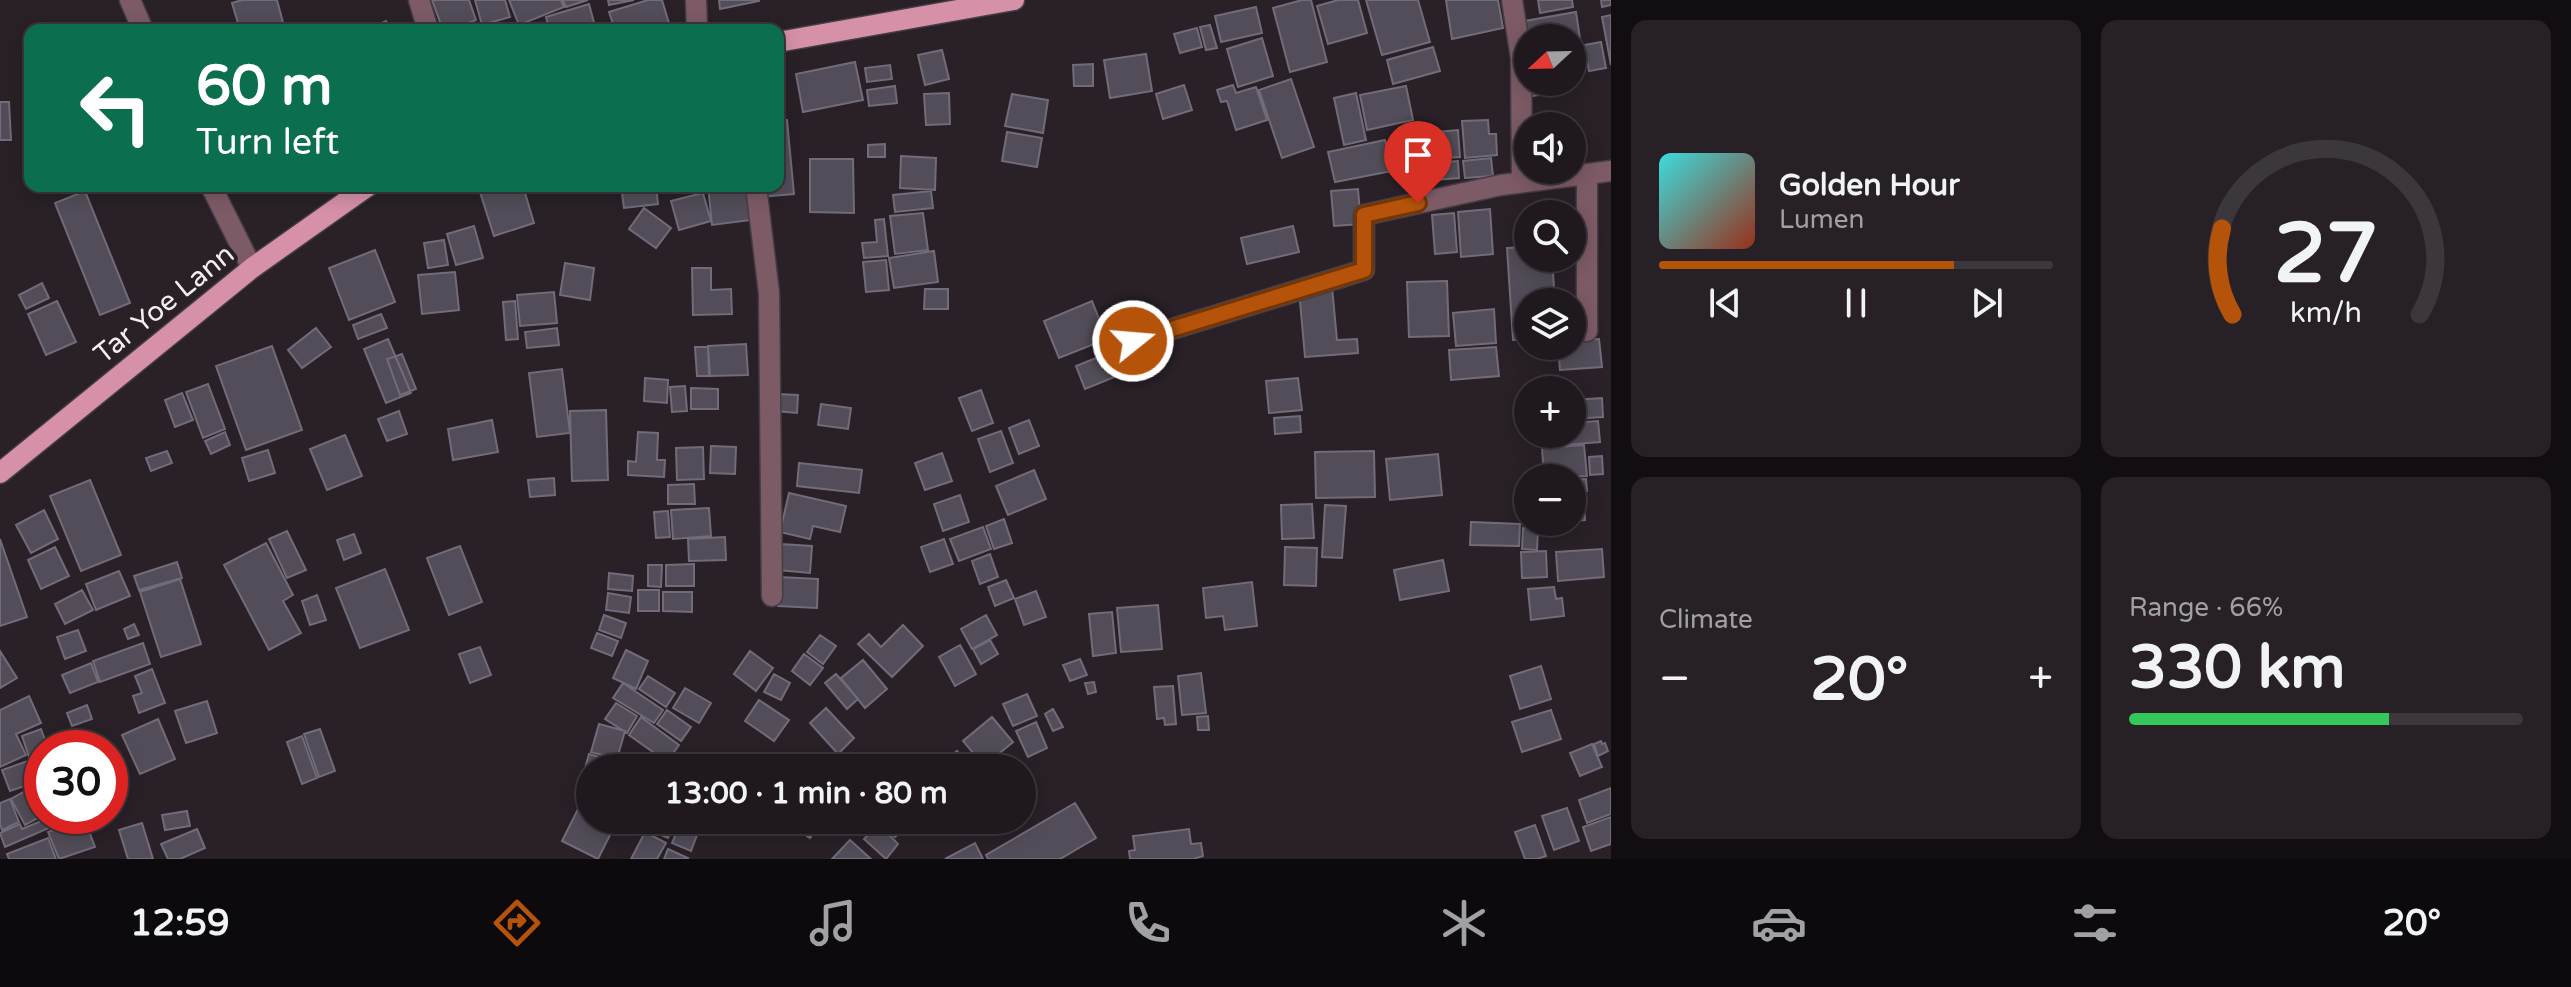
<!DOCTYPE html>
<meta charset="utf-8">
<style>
body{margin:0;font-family:"Varela Round",sans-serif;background:#272127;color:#f1f3f6;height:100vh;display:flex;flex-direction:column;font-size:30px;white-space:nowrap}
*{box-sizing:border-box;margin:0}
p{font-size:26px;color:#a1a0a4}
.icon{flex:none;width:44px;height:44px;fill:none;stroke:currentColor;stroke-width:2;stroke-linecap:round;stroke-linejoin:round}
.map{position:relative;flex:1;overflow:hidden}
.sheet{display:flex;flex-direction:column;gap:20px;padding:20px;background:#110d10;width:960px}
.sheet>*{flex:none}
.banner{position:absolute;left:24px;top:24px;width:760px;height:168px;border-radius:16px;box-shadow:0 4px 20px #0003,0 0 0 2px #3c373c;background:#0b6e4f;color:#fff;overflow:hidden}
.needle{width:52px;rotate:248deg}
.buttons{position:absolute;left:1514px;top:24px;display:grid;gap:16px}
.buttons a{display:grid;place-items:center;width:72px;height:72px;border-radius:50%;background:#1f181e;box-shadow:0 4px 20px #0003,0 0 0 2px #3c373c;font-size:40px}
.speed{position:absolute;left:24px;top:730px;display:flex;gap:16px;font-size:40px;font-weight:700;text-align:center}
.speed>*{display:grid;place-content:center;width:104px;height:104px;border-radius:50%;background:#1f181e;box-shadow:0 4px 20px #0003,0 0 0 2px #3c373c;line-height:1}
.speed .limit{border:12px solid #d22;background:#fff;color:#111}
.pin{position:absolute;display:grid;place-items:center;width:68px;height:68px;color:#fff;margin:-82px -34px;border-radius:50% 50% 50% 0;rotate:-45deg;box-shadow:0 0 8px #0007}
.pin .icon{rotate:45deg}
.me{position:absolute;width:88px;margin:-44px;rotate:73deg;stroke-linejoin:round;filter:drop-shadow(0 0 6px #0008)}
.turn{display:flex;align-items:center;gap:28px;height:168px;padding:0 40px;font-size:36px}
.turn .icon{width:104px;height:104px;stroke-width:2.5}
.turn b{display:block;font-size:56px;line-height:68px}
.big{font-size:60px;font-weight:700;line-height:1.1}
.sheet .widget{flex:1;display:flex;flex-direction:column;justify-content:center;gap:12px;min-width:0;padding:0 28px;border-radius:16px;background:#272127}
.sheet .dial{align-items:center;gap:0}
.dial svg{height:208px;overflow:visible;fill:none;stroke:#3c373c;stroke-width:7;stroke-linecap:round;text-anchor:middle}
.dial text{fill:#f1f3f6;stroke:none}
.song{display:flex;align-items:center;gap:24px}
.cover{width:96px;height:96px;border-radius:12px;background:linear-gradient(135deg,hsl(180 70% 55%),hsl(10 70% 35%))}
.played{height:8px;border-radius:4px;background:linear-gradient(90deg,#b45309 75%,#3c373c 75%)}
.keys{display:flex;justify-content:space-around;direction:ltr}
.heat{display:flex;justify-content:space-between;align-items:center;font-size:44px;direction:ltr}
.charge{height:12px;border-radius:6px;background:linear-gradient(90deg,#34c759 66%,#3c373c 0)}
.sheet .tiles{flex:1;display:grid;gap:20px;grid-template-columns:repeat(2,1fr)}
.trip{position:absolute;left:576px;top:754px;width:460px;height:80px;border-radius:40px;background:#1f181e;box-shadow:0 4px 20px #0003,0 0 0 2px #3c373c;font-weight:700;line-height:80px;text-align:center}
.tab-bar{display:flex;height:128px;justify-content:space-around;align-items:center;background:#0c0a0c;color:#a1a0a4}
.tab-bar .icon{width:56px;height:56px}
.tab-bar .current{color:#b45309}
.tab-bar b{font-size:36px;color:#f1f3f6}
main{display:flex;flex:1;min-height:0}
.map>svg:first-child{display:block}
.building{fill:#524d58;stroke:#716c78;stroke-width:2}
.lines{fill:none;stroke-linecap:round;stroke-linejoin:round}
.minor-casing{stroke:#453d44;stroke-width:23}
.major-casing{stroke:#453d44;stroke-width:23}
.minor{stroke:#7d5b66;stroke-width:20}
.major{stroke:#d691a9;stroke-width:20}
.route-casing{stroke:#753606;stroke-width:20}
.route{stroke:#b45309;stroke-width:14}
.labels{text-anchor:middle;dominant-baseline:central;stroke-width:8;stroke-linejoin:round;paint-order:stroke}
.street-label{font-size:28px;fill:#f4edf2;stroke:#292028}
</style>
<main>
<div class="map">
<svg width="1611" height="859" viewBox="0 0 1611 859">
<rect width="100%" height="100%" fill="#292028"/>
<path class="building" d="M242 0H277L285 30H240L232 3Z
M432 0H469L476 20 450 30H443Z
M475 0H505L510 17 482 25Z
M509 0H561L564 7 519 25Z
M563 0H588L566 7Z
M608 0H634L609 5Z
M648 0H662L671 30H615L609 12Z
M719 0H759V1L720 9Z
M1302 0H1311L1327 62 1290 72 1273 8Z
M1338 0H1358L1367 33 1328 44 1317 6Z
M1366 0H1418L1430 42 1382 55Z
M1446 0H1498L1503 28 1452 39Z
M1538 0H1572L1573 7 1540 13Z
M1601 0H1611V5L1602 7Z
M589 4 596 30H549L546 17Z
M1256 7 1262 33 1221 42 1215 16Z
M1576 12 1581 45 1572 46V38H1528L1519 22Z
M1611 15V65L1602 17Z
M386 21 391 30H366Z
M542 23 543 30H519L518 28Z
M1210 25 1217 48 1206 50 1200 27Z
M1197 28 1202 47 1180 53 1174 34Z
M1262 38 1273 76 1238 87 1227 49Z
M1601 42 1606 68 1589 71 1584 45Z
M1433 47 1440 71 1393 84 1387 60Z
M942 50 949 79 925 85 918 55Z
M1146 54 1152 91 1110 98 1104 60Z
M855 62 863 100 803 112 796 74Z
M1093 64V86H1074L1073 65Z
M890 65 892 79 867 82 865 68Z
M1291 79 1314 147 1282 158 1259 90Z
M1528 82H1560L1561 91 1527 97Z
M1184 85 1192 110 1163 119 1156 94Z
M1233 85 1236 93 1256 87 1267 120 1236 130 1227 101 1221 102 1217 90Z
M895 86 897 103 869 106 867 90Z
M1406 86 1413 120 1367 130 1360 95Z
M949 93 950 124 926 125 924 94Z
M1356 93 1366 140 1344 145 1334 98Z
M1012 94 1048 100 1043 133 1005 126Z
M0 102H9L11 140H0Z
M778 120H787L794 194 760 197 759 186H778Z
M1488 120 1489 134H1496L1497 155 1465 158 1462 121Z
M1458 130 1460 157 1428 159 1426 133Z
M1007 132 1042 138 1037 167 1002 161Z
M1423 134 1424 146 1413 147 1412 135Z
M1385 140 1392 171 1335 182 1328 152Z
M885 144V157H868V145Z
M901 156 936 158 935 190 900 188Z
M1491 158 1493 176 1465 178 1463 161Z
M810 159H853L854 213 810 212Z
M1458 161 1459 178 1434 180 1432 163Z
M478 186H523L534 223 494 236Z
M561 186H576L577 191 563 193Z
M621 186H656L658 204 624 208Z
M708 186H747L751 220 712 225Z
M1358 189 1361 224 1334 226 1331 191Z
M85 191 130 303 100 315 55 203Z
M931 191 933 208 895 212 893 195Z
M703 193 711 221 679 230 671 201Z
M644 208 671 228 656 248 629 229Z
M1490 209 1493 254 1461 257 1458 212Z
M923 213 928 250 895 254 890 216Z
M1454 213 1457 252 1435 254 1432 215Z
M884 219 888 256 864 258 862 243 877 242 875 220Z
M474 226 483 258 456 265 447 234Z
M1293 226 1299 252 1247 264 1241 238Z
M444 240 448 265 428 268 424 243Z
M1528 247V258H1552L1555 302H1528V339L1513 340 1507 248Z
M375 250 395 302 349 320 329 268Z
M934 251 938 282 894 288 889 258Z
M886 260 889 290 866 292 863 262Z
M565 263 594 268 590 300 560 295Z
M692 268H711V290L731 289 732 314 693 315Z
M455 272 459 310 422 314 418 275Z
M1447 281 1449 336 1409 337 1407 282Z
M42 283 49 298 26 309 19 295Z
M1332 287 1337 340 1357 339 1358 353 1305 357 1299 290Z
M925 289H948V309H924Z
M554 292 557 323 520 326 517 295Z
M57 301 76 342 46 355 28 314Z
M515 301 518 339 506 340 503 302Z
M1092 301 1107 339 1059 358 1044 321Z
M1494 309 1496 343 1456 346 1453 313Z
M381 314 387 328 358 339 353 325Z
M316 328 331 347 302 368 288 350Z
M557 328 559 345 527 348 525 332Z
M388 339 411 393 386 403 364 349Z
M1599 339 1602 367 1560 370 1558 346H1572V341Z
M746 344 748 375 710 376 708 346Z
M272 346 302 430 246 450 216 366Z
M695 347H708L709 376H697Z
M1496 347 1499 376 1451 380 1449 350Z
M1108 353 1117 376 1085 389 1076 366Z
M402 354 416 389 400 395 387 359Z
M562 369 570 433 537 437 529 373Z
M645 378 668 380 667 403 644 401Z
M1298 378 1302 410 1269 413 1266 381Z
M208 384 225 429 203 438 186 392Z
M685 386 687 411 672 412 670 387Z
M691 388 718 389V409H691Z
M981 390 993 423 972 431 959 398Z
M182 393 193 420 175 427 165 400Z
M777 394 798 395 797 413 776 411Z
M1602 398 1603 417 1572 419V400Z
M821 404 851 408 848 429 818 425Z
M606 410 608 480 572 481 570 411Z
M399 411 407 434 387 441 378 419Z
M1300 416 1301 432 1275 434 1274 418Z
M492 420 498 452 453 460 448 429Z
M1029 420 1039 446 1019 454 1009 428Z
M1598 421 1600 442 1550 446 1549 434H1572V423Z
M1001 431 1013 463 990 472 978 439Z
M225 432 230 445 211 454 205 441Z
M638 432 658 433 657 460H665L664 477 628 475V461L636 462Z
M345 435 362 476 327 490 310 449Z
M1584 445 1587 476 1544 478 1542 448Z
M711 446 736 447 735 474 710 473Z
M703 447 704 479 677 480 676 448Z
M268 450 275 473 249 481 242 458Z
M167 451 172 463 151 471 146 458Z
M1374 451 1375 497 1316 498 1315 452Z
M942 453 952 481 925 490 915 463Z
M1438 454 1442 495 1390 500 1386 459Z
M1602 456 1603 474 1590 475 1589 457Z
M799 463 862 470 859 493 797 486Z
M1034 470 1046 499 1008 515 996 486Z
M554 478 555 495 530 497 528 480Z
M1586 479 1587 491 1572 492V480Z
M90 480 121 555 81 571 50 496Z
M694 484 695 504H668V485Z
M789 493 846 506 840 532 813 526 810 539 780 532Z
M960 495 969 522 943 531 934 504Z
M1584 495 1585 520 1572 521V496Z
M1312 504 1314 538 1282 539 1281 505Z
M1325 505 1346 506 1342 558 1322 557Z
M709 508 711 536 673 539 671 510Z
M44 510 58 539 31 553 16 525Z
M668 511 670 537 656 538 654 512Z
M1004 519 1012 543 994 549 986 526Z
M1471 522 1520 524 1519 546 1470 545Z
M983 527 991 549 959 561 950 539Z
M1523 528 1538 529 1537 550 1522 549Z
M287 531 306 570 287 578 269 539Z
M354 534 361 553 344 560 337 540Z
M725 537 726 560 689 561 688 539Z
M0 539 27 617 0 626Z
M944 539 953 564 930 572 921 547Z
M266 543 293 595 283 601 301 633 269 650 224 565Z
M780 544 812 546 810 573 778 570Z
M460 546 482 602 449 615 427 558Z
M55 547 69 576 41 589 28 560Z
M1285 547 1317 548 1316 586 1284 585Z
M1602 549 1604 577 1558 581 1556 552Z
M1546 551 1547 577 1522 578 1521 552Z
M990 554 998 577 980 584 972 561Z
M1443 560 1449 591 1400 600 1394 570Z
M177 562 182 578 139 590 134 576Z
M694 564V586H666V565Z
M648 565H662L661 587 648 586Z
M385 569 409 630 360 648 336 588Z
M119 571 130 596 96 610 86 584Z
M609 573 633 576 632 591 608 589Z
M779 577 818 579 817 608 778 606Z
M180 579 201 644 161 657 140 592Z
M1006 580 1014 598 995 606 988 587Z
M1252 582 1257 626 1225 630 1223 616 1206 618 1203 588Z
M1554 587 1556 599 1562 598 1564 616 1531 620 1528 589Z
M82 590 93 610 65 624 55 604Z
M638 590H659V611H638Z
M1036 591 1046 617 1024 625 1015 599Z
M663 592H692V612L663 611Z
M608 593 631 597 629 613 606 610Z
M317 595 326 620 310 625 302 601Z
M1158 605 1162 649 1121 652 1117 608Z
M1112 612 1116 653 1093 656 1089 614Z
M604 615 626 623 621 638 599 630Z
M986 615 997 635 972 649 961 629Z
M134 624 139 635 128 639 124 629Z
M903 625 923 646 892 677 858 644 869 634 881 647Z
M78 630 86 651 65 659 57 637Z
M597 633 618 641 612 656 591 648Z
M820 635 836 646 823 664 807 652Z
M990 640 998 654 981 664 973 649Z
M143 643 150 664 100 682 93 661Z
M960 645 976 674 955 686 939 657Z
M480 647 491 675 470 683 459 654Z
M626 650 648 661 636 689 613 678Z
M0 651 17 678 0 688Z
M750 651 773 668 756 691 734 674Z
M804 654 823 668 810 685 792 671Z
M1080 659 1087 675 1070 681 1063 665Z
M863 660 887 689 865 708 841 678Z
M91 663 98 682 70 693 62 675Z
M1541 666 1551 699 1520 709 1510 676Z
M152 669 165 703 139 713 133 696 142 693 135 676Z
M1201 673 1206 713 1182 715 1178 676Z
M774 674 790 683 781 700 764 692Z
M836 674 858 699 847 709 825 683Z
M648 676 675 693 666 707 639 689Z
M1094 682 1096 692 1088 694 1085 683Z
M623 683 663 710 654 723 613 698Z
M1173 686 1176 724 1165 725 1164 718 1157 719 1154 687Z
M685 688 711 703 699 723 673 708Z
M1027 694 1037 716 1013 726 1003 704Z
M29 696 41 723 16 734 26 755 0 767V710Z
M759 700 789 720 774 741 745 721Z
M207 701 217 733 186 743 175 711Z
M616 703 637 716 627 733 605 719Z
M87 705 92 719 72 726 67 713Z
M826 708 854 738 838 754 810 723Z
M1053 709 1063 727 1053 731 1045 714Z
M667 710 691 727 681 741 657 724Z
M1551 710 1561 739 1522 752 1512 722Z
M1208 716 1209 730H1198L1197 717Z
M641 717 679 745 667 762 629 735Z
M992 717 1013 742 984 766 963 741Z
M158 719 175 759 140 774 122 735Z
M1036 722 1047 748 1028 757 1016 731Z
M599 724 625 731 617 759 591 752Z
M41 729 48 748H42V752L29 757 22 736Z
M320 729 335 771 319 777 304 734Z
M302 736 317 778 302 784 287 742Z
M1601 741 1602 744 1605 743 1608 751 1598 756 1594 744Z
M1592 744 1602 767 1580 776 1570 753Z
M957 751 972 768H937Z
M589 754 616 762 614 768H590V774L584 772Z
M730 754 743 765 741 768H718Z
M42 756V780L10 791 2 770Z
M789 759 804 768H783Z
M584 775 590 777V798L578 794Z
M34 786 42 800V816L25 825 11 799Z
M1611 788V814L1587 823 1579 800Z
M10 799 19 822 2 830 0 824V803Z
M581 803 590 807V820L617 821 598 859 562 841Z
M1075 803 1096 838 1060 859H988L986 855Z
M1567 808 1579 841 1554 850 1542 816Z
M187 811 190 826 165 830 162 815Z
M48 816H71L72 819 52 827Z
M1611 817V844L1591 851 1583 827Z
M84 818 95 847 59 859 48 832Z
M46 819 49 828 5 847 0 833 20 824 22 829Z
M632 820H675L668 838 631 823Z
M789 820H821L810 838 787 823Z
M878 820H909L907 822 909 824 895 837Z
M142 823 153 859H128L119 830Z
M879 824 898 844 886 859 864 839Z
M1535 825 1546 856 1537 859H1525L1515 832Z
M679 827 697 835 691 851 672 843Z
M197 829 205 848 180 859H168L161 844Z
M1189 829 1191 844 1201 843 1203 856 1193 859H1130L1129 851 1135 850 1133 836Z
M645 832 666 843 657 859H631Z
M48 838 56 859H9L7 854Z
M850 840 871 859H832Z
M975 843 983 859H945Z
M668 849 688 858 687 859H664Z"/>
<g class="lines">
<defs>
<path id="minor" d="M130 0 143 30
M419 0 428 30
M696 0 697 30
M1512 0 1521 58 1522 182
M1587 175V331
M211 186 252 268
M756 186 769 293 772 596
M1133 341 1364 270V215L1501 185 1611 171"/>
<path id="major" d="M778 42 1014 0
M0 473 252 268 368 186"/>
</defs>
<use href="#minor" class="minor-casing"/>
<use href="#major" class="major-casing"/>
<use href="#minor" class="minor"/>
<use href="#major" class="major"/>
</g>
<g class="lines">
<defs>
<path id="route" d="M1133 341 1364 270V215L1418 203"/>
</defs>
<use href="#route" class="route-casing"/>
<use href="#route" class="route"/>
</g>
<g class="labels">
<g class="street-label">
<text transform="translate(164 304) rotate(-39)">Tar Yoe Lann</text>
</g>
</g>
</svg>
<div class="buttons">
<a><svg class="needle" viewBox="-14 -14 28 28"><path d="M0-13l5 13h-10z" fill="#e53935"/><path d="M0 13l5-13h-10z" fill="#a1a0a4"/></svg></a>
<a><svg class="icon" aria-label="sound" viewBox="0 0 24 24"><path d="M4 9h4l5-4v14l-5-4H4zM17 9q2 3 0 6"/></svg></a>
<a><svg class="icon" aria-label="search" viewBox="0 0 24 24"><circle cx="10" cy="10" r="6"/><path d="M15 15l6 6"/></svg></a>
<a><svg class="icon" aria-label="layers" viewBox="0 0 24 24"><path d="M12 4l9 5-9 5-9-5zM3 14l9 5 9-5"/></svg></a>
<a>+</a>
<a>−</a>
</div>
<div class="speed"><div class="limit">30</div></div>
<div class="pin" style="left:1418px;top:203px;background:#d93025"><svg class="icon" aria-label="arrive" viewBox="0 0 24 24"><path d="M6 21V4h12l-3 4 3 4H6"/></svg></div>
<svg class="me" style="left:1133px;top:341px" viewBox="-20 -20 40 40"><circle r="17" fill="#b45309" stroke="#fff" stroke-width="3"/><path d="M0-11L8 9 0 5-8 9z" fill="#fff"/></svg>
<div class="trip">13:00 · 1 min · 80 m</div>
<div class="banner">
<div class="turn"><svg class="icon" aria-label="left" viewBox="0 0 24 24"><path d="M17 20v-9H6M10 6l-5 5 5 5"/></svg><div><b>60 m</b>Turn left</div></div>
</div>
</div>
<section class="sheet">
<div class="tiles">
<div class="widget">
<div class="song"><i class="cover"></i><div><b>Golden Hour</b><p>Lumen</p></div></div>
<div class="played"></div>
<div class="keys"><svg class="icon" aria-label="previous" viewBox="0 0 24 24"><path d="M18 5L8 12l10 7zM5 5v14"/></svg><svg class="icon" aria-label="pause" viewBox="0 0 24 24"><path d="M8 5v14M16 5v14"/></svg><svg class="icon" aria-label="next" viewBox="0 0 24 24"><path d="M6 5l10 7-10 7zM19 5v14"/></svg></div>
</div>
<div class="widget dial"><svg viewBox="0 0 100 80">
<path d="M14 69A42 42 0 1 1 86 69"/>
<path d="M14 69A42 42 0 0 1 10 36" stroke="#b45309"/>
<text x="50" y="56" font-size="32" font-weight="700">27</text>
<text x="50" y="72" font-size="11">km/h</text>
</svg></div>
<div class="widget"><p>Climate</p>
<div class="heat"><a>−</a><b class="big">20°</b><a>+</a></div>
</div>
<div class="widget"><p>Range · 66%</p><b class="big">330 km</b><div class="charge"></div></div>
</div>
</section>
</main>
<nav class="tab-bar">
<b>12:59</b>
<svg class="icon current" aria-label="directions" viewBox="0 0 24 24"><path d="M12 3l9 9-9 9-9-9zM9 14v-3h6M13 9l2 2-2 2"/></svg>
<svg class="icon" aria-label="music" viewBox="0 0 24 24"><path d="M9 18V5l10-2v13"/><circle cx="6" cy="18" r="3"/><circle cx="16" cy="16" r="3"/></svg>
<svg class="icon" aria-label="phone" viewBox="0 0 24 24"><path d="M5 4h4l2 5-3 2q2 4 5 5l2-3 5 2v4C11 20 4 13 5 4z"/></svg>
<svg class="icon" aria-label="climate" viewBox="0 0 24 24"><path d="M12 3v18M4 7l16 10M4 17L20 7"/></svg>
<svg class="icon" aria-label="car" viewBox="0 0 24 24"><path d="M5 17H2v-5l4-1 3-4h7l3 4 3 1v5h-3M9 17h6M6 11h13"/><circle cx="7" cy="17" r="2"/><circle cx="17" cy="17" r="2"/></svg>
<svg class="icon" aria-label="filters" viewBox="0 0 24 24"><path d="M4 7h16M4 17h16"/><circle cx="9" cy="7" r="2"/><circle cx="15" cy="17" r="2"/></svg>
<b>20°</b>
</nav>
